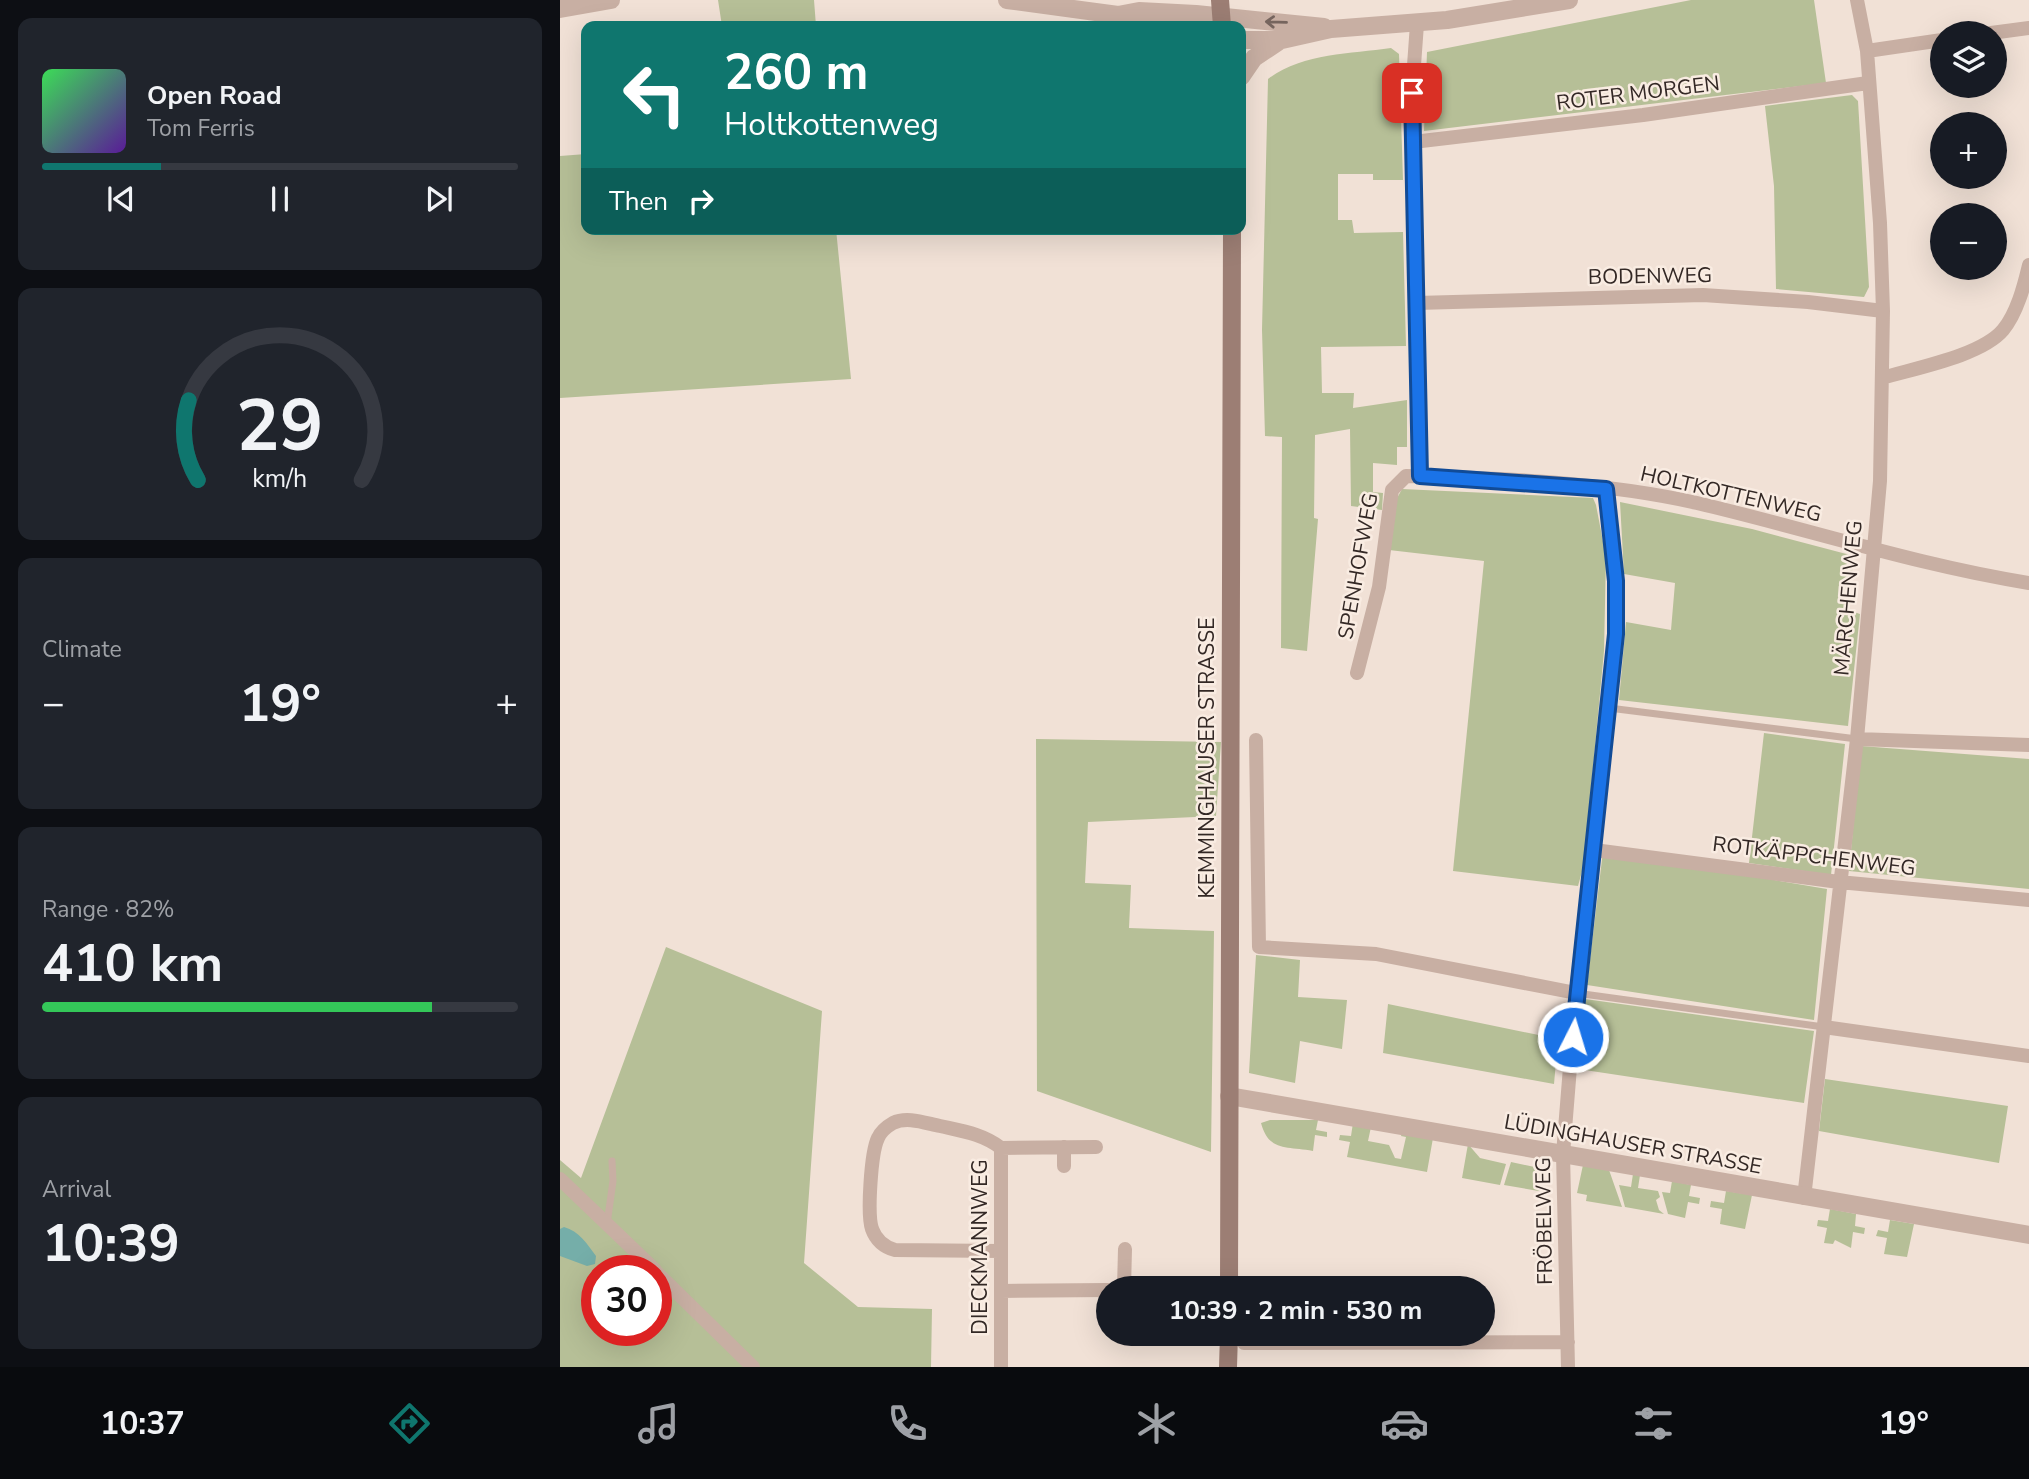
<!DOCTYPE html>
<meta charset="utf-8">
<style>
body{margin:0;font-family:"Nunito Sans",sans-serif;background:#20242c;color:#f1f3f6;height:100vh;display:flex;flex-direction:column;font-size:26px;white-space:nowrap}
*{box-sizing:border-box;margin:0}
p{font-size:23px;color:#9ea1a6}
.icon{flex:none;width:38px;height:38px;fill:none;stroke:currentColor;stroke-width:2;stroke-linecap:round;stroke-linejoin:round}
.map{position:relative;flex:1;overflow:hidden}
.sheet{display:flex;flex-direction:column;gap:18px;padding:18px;background:#0d0f14;width:560px}
.sheet>*{flex:none}
.banner{position:absolute;left:21px;top:21px;width:665px;height:214px;border-radius:14px;box-shadow:0 7px 28px #0002;background:#0f766e;color:#fff;overflow:hidden}
.controls{position:absolute;left:1370px;top:21px;display:grid;gap:14px}
.controls a{display:grid;place-items:center;width:77px;height:77px;border-radius:50%;background:#171b24;box-shadow:0 7px 28px #0002;font-size:35px}
.speed{position:absolute;left:21px;top:1255px;display:flex;gap:14px;font-size:35px;font-weight:700;text-align:center}
.speed>*{display:grid;place-content:center;width:91px;height:91px;border-radius:50%;background:#171b24;box-shadow:0 7px 28px #0002;line-height:1}
.speed .limit{border:10px solid #d22;background:#fff;color:#111}
.pin{position:absolute;display:grid;place-items:center;width:60px;height:60px;color:#fff;margin:-30px;border-radius:14px;box-shadow:0 4px 10px #0006}
.me{position:absolute;width:77px;margin:-38px;rotate:5deg;stroke-linejoin:round;filter:drop-shadow(0 0 5px #0008)}
.turn{display:flex;align-items:center;gap:24px;height:147px;padding:0 28px;font-size:32px}
.turn .icon{width:91px;height:91px;stroke-width:2.5}
.turn b{display:block;font-size:49px;line-height:60px}
.then{display:flex;align-items:center;height:66px;padding:0 28px;background:#0003;gap:14px;font-size:26px}
.big{font-size:52px;font-weight:700;line-height:1.1}
.sheet .widget{flex:1;display:flex;flex-direction:column;justify-content:center;gap:10px;min-width:0;padding:0 24px;border-radius:14px;background:#20242c}
.sheet .dial{align-items:center;gap:0}
.dial svg{height:182px;overflow:visible;fill:none;stroke:#363941;stroke-width:7;stroke-linecap:round;text-anchor:middle}
.dial text{fill:#f1f3f6;stroke:none}
.song{display:flex;align-items:center;gap:21px}
.cover{width:84px;height:84px;border-radius:10px;background:linear-gradient(135deg,hsl(130 70% 55%),hsl(270 70% 35%))}
.played{height:7px;border-radius:4px;background:linear-gradient(90deg,#0f766e 25%,#363941 25%)}
.keys{display:flex;justify-content:space-around;direction:ltr}
.heat{display:flex;justify-content:space-between;align-items:center;font-size:38px;direction:ltr}
.charge{height:10px;border-radius:5px;background:linear-gradient(90deg,#34c759 82%,#363941 0)}
.trip{position:absolute;left:536px;top:1276px;width:399px;height:70px;border-radius:35px;background:#171b24;box-shadow:0 7px 28px #0002;font-weight:700;line-height:70px;text-align:center}
.menu{display:flex;height:112px;justify-content:space-around;align-items:center;background:#090b0e;color:#9ea1a6}
.menu .icon{width:49px;height:49px}
.menu .on{color:#0f766e}
.menu b{font-size:32px;color:#f1f3f6}
main{display:flex;flex:1;min-height:0}
.map>svg:first-child{display:block}
.green{fill:#b6bf97;fill-rule:evenodd}
.water{fill:#75aea9}
.lines{fill:none;stroke-linecap:round;stroke-linejoin:round}
.service{stroke:#c8afa3;stroke-width:7}
.minor{stroke:#c8afa3;stroke-width:14}
.tertiary{stroke:#c8afa3;stroke-width:18}
.secondary{stroke:#9c7e74;stroke-width:18}
.oneway{stroke:#76655e}
.route-casing{stroke:#114b97;stroke-width:18}
.route{stroke:#1a73e8;stroke-width:12}
.labels{text-anchor:middle;dominant-baseline:central;stroke-width:5;stroke-linejoin:round;paint-order:stroke}
.street-label{font-size:21px;fill:#332825;stroke:#f9ece2}
</style>
<main>
<section class="sheet">
<div class="widget">
<div class="song"><i class="cover"></i><div><b>Open Road</b><p>Tom Ferris</p></div></div>
<div class="played"></div>
<div class="keys"><svg class="icon" aria-label="previous" viewBox="0 0 24 24"><path d="M18 5L8 12l10 7zM5 5v14"/></svg><svg class="icon" aria-label="pause" viewBox="0 0 24 24"><path d="M8 5v14M16 5v14"/></svg><svg class="icon" aria-label="next" viewBox="0 0 24 24"><path d="M6 5l10 7-10 7zM19 5v14"/></svg></div>
</div>
<div class="widget dial"><svg viewBox="0 0 100 80">
<path d="M14 69A42 42 0 1 1 86 69"/>
<path d="M14 69A42 42 0 0 1 10 34" stroke="#0f766e"/>
<text x="50" y="56" font-size="32" font-weight="700">29</text>
<text x="50" y="72" font-size="11">km/h</text>
</svg></div>
<div class="widget"><p>Climate</p>
<div class="heat"><a>−</a><b class="big">19°</b><a>+</a></div>
</div>
<div class="widget"><p>Range · 82%</p><b class="big">410 km</b><div class="charge"></div></div>
<div class="widget"><p>Arrival</p><b class="big">10:39</b></div>
</section>
<div class="map">
<svg width="1469" height="1367" viewBox="0 0 1469 1367">
<rect width="100%" height="100%" fill="#f1e1d6"/>
<path class="green" d="M158 0H254L256 26H162Z
M1131 0H1254L1266 83 864 131 867 52Z
M831 48 839 54 843 180H813V174H778V220H792L794 233 843 232 846 346 761 347 762 393H794L793 408 847 400V447H837V465L813 463V492L823 493 822 510 791 506 790 429 755 435 754 518 758 519 747 651 721 648 722 437 705 436 702 330 708 79C742 53 790 54 831 48Z
M1292 95 1298 101 1309 287 1304 297 1216 289 1214 186 1205 106Z
M26 154V229H276L291 379 0 398V156Z
M842 489 1033 498 1036 505 1046 557 1044 651 1024 864 1018 886 893 871 924 561 829 550 835 502Z
M1060 502 1192 529 1294 556 1288 610 1300 614 1288 726 1059 700 1066 622 1111 630 1115 583 1064 574Z
M1204 733 1285 744 1271 875 1189 863Z
M476 739 661 742 656 816 528 822 525 883 571 885 569 928 654 931 651 1152 477 1091Z
M1301 746 1469 759V889L1289 871Z
M1043 851 1267 889 1254 1020 1027 985Z
M106 947 262 1011 244 1263 298 1307 372 1309 371 1367H0V1160L21 1178ZM37 1270H96V1330H37Z
M696 955 740 960 738 997 787 1000 782 1049 740 1041 735 1083 689 1073Z
M1025 999 1254 1031 1244 1103 1018 1069Z
M828 1004 998 1039 994 1084 823 1053Z
M1265 1079 1448 1106 1439 1163 1259 1131Z
M710 1120H758L756 1130 767 1132V1137L755 1135 753 1151C726 1146 709 1152 701 1123Z
M793 1123 811 1127 808 1141 829 1145 835 1158 841 1159 846 1137 841 1136 842 1133 873 1138 867 1172 787 1157 790 1142 779 1140 780 1135 791 1136Z
M908 1144 920 1158 946 1164 940 1185 902 1178Z
M951 1162 989 1170 981 1173 984 1192 944 1185Z
M1023 1165 1049 1170 1062 1207 1026 1201 1027 1195 1017 1193Z
M1073 1174 1080 1175 1078 1188 1098 1191 1100 1197 1096 1200 1099 1210 1104 1214 1065 1207 1059 1185 1071 1187Z
M1112 1181 1131 1185 1129 1196 1140 1198 1139 1204 1128 1202 1125 1218 1108 1214 1102 1192 1110 1193Z
M1166 1191 1192 1195 1185 1229 1160 1224 1162 1209 1150 1207 1151 1201 1164 1203Z
M1270 1209 1296 1214 1295 1226 1305 1228 1304 1234 1293 1232 1291 1248 1275 1240 1273 1244 1264 1243 1267 1228 1257 1226 1258 1220 1268 1221Z
M1330 1220 1354 1224 1347 1257 1324 1254 1327 1238 1316 1236 1318 1230 1328 1232Z"/>
<path class="water" d="M4 1227C19 1231 27 1244 36 1256L35 1264 27 1266 0 1256V1229Z"/>
<g class="lines">
<path class="service" d="M1049 708 1297 739
M1016 993 1264 1027
M47 1224 53 1181 52 1161"/>
<path class="minor" d="M857 24 852 93 860 476
M1431 33 1469 28
M1307 51 1382 40
M853 142 1083 115 1308 83
M857 303 1143 295 1248 302 1323 311
M1322 378C1355 368 1421 356 1443 330 1457 313 1464 286 1469 265
M797 673 819 587 832 490 846 476C942 478 1044 482 1137 503 1248 529 1356 565 1469 583
M1297 739 1469 745
M696 740 699 947 816 954 1016 993
M1034 850 1279 882 1469 900
M1264 1027 1469 1056
M441 1148C423 1134 402 1131 380 1126 365 1123 347 1116 333 1123 326 1127 321 1131 318 1138 311 1152 307 1214 312 1229 316 1240 324 1247 335 1250L441 1251
M441 1148 536 1147
M504 1166V1147
M0 1179 95 1270
M1244 1198 1297 739 1320 481 1323 311 1320 223 1307 51 1297 0
M96 1272 193 1367
M564 1288 565 1249
M441 1291 548 1290
M684 1343 1008 1342
M441 1367V1148
M1008 1367 1003 1154 1016 993 1056 634V581L1046 489"/>
<path class="tertiary" d="M447 0 558 15 598 26
M0 9 51 0
M558 15 579 11 636 14 764 27
M681 40H722L771 29 887 20 1009 0
M681 77 694 58 718 42
M669 1096 1469 1235"/>
<path class="secondary" d="M660 0 662 26
M669 1288 672 229
M668 1367 669 1334"/>
</g>
<defs><path id="oneway-shaft" d="M-6 0H5M1.5-3L5.5 0L1.5 3" fill="none" stroke-width="1.6" stroke-linecap="round" stroke-linejoin="round" transform="scale(1.75)"/></defs>
<use class="oneway" href="#oneway-shaft" transform="translate(716 22) rotate(-178)"/>
<g class="lines">
<defs>
<path id="route" d="M852 93 860 476 1046 489 1056 581V634L1013 1037"/>
</defs>
<use href="#route" class="route-casing"/>
<use href="#route" class="route"/>
</g>
<g class="labels">
<g class="street-label">
<text transform="translate(1078 93) rotate(-7)">ROTER MORGEN</text>
<text transform="translate(1090 276) rotate(-1)">BODENWEG</text>
<text transform="translate(1171 494) rotate(13)">HOLTKOTTENWEG</text>
<text transform="translate(798 566) rotate(-80)">SPENHOFWEG</text>
<text transform="translate(1288 598) rotate(-85)">MÄRCHENWEG</text>
<text transform="translate(647 758) rotate(-90)">KEMMINGHAUSER STRASSE</text>
<text transform="translate(1254 856) rotate(7)">ROTKÄPPCHENWEG</text>
<text transform="translate(1073 1144) rotate(10)">LÜDINGHAUSER STRASSE</text>
<text transform="translate(984 1221) rotate(-91)">FRÖBELWEG</text>
<text transform="translate(420 1247) rotate(-90)">DIECKMANNWEG</text>
</g>
</g>
</svg>
<div class="controls">
<a><svg class="icon" aria-label="layers" viewBox="0 0 24 24"><path d="M12 4l9 5-9 5-9-5zM3 14l9 5 9-5"/></svg></a>
<a>+</a>
<a>−</a>
</div>
<div class="speed"><div class="limit">30</div></div>
<div class="pin" style="left:852px;top:93px;background:#d93025"><svg class="icon" aria-label="arrive" viewBox="0 0 24 24"><path d="M6 21V4h12l-3 4 3 4H6"/></svg></div>
<svg class="me" style="left:1013px;top:1037px" viewBox="-20 -20 40 40"><circle r="17" fill="#1a73e8" stroke="#fff" stroke-width="3"/><path d="M0-11L8 9 0 5-8 9z" fill="#fff"/></svg>
<div class="trip">10:39 · 2 min · 530 m</div>
<div class="banner">
<div class="turn"><svg class="icon" aria-label="left" viewBox="0 0 24 24"><path d="M17 20v-9H6M10 6l-5 5 5 5"/></svg><div><b>260 m</b>Holtkottenweg</div></div>
<div class="then">Then<svg class="icon" aria-label="right" viewBox="0 0 24 24"><path d="M7 20v-9h11M14 6l5 5-5 5"/></svg></div>
</div>
</div>
</main>
<nav class="menu">
<b>10:37</b>
<svg class="icon on" aria-label="directions" viewBox="0 0 24 24"><path d="M12 3l9 9-9 9-9-9zM9 14v-3h6M13 9l2 2-2 2"/></svg>
<svg class="icon" aria-label="music" viewBox="0 0 24 24"><path d="M9 18V5l10-2v13"/><circle cx="6" cy="18" r="3"/><circle cx="16" cy="16" r="3"/></svg>
<svg class="icon" aria-label="phone" viewBox="0 0 24 24"><path d="M5 4h4l2 5-3 2q2 4 5 5l2-3 5 2v4C11 20 4 13 5 4z"/></svg>
<svg class="icon" aria-label="climate" viewBox="0 0 24 24"><path d="M12 3v18M4 7l16 10M4 17L20 7"/></svg>
<svg class="icon" aria-label="car" viewBox="0 0 24 24"><path d="M5 17H2v-5l4-1 3-4h7l3 4 3 1v5h-3M9 17h6M6 11h13"/><circle cx="7" cy="17" r="2"/><circle cx="17" cy="17" r="2"/></svg>
<svg class="icon" aria-label="filters" viewBox="0 0 24 24"><path d="M4 7h16M4 17h16"/><circle cx="9" cy="7" r="2"/><circle cx="15" cy="17" r="2"/></svg>
<b>19°</b>
</nav>
